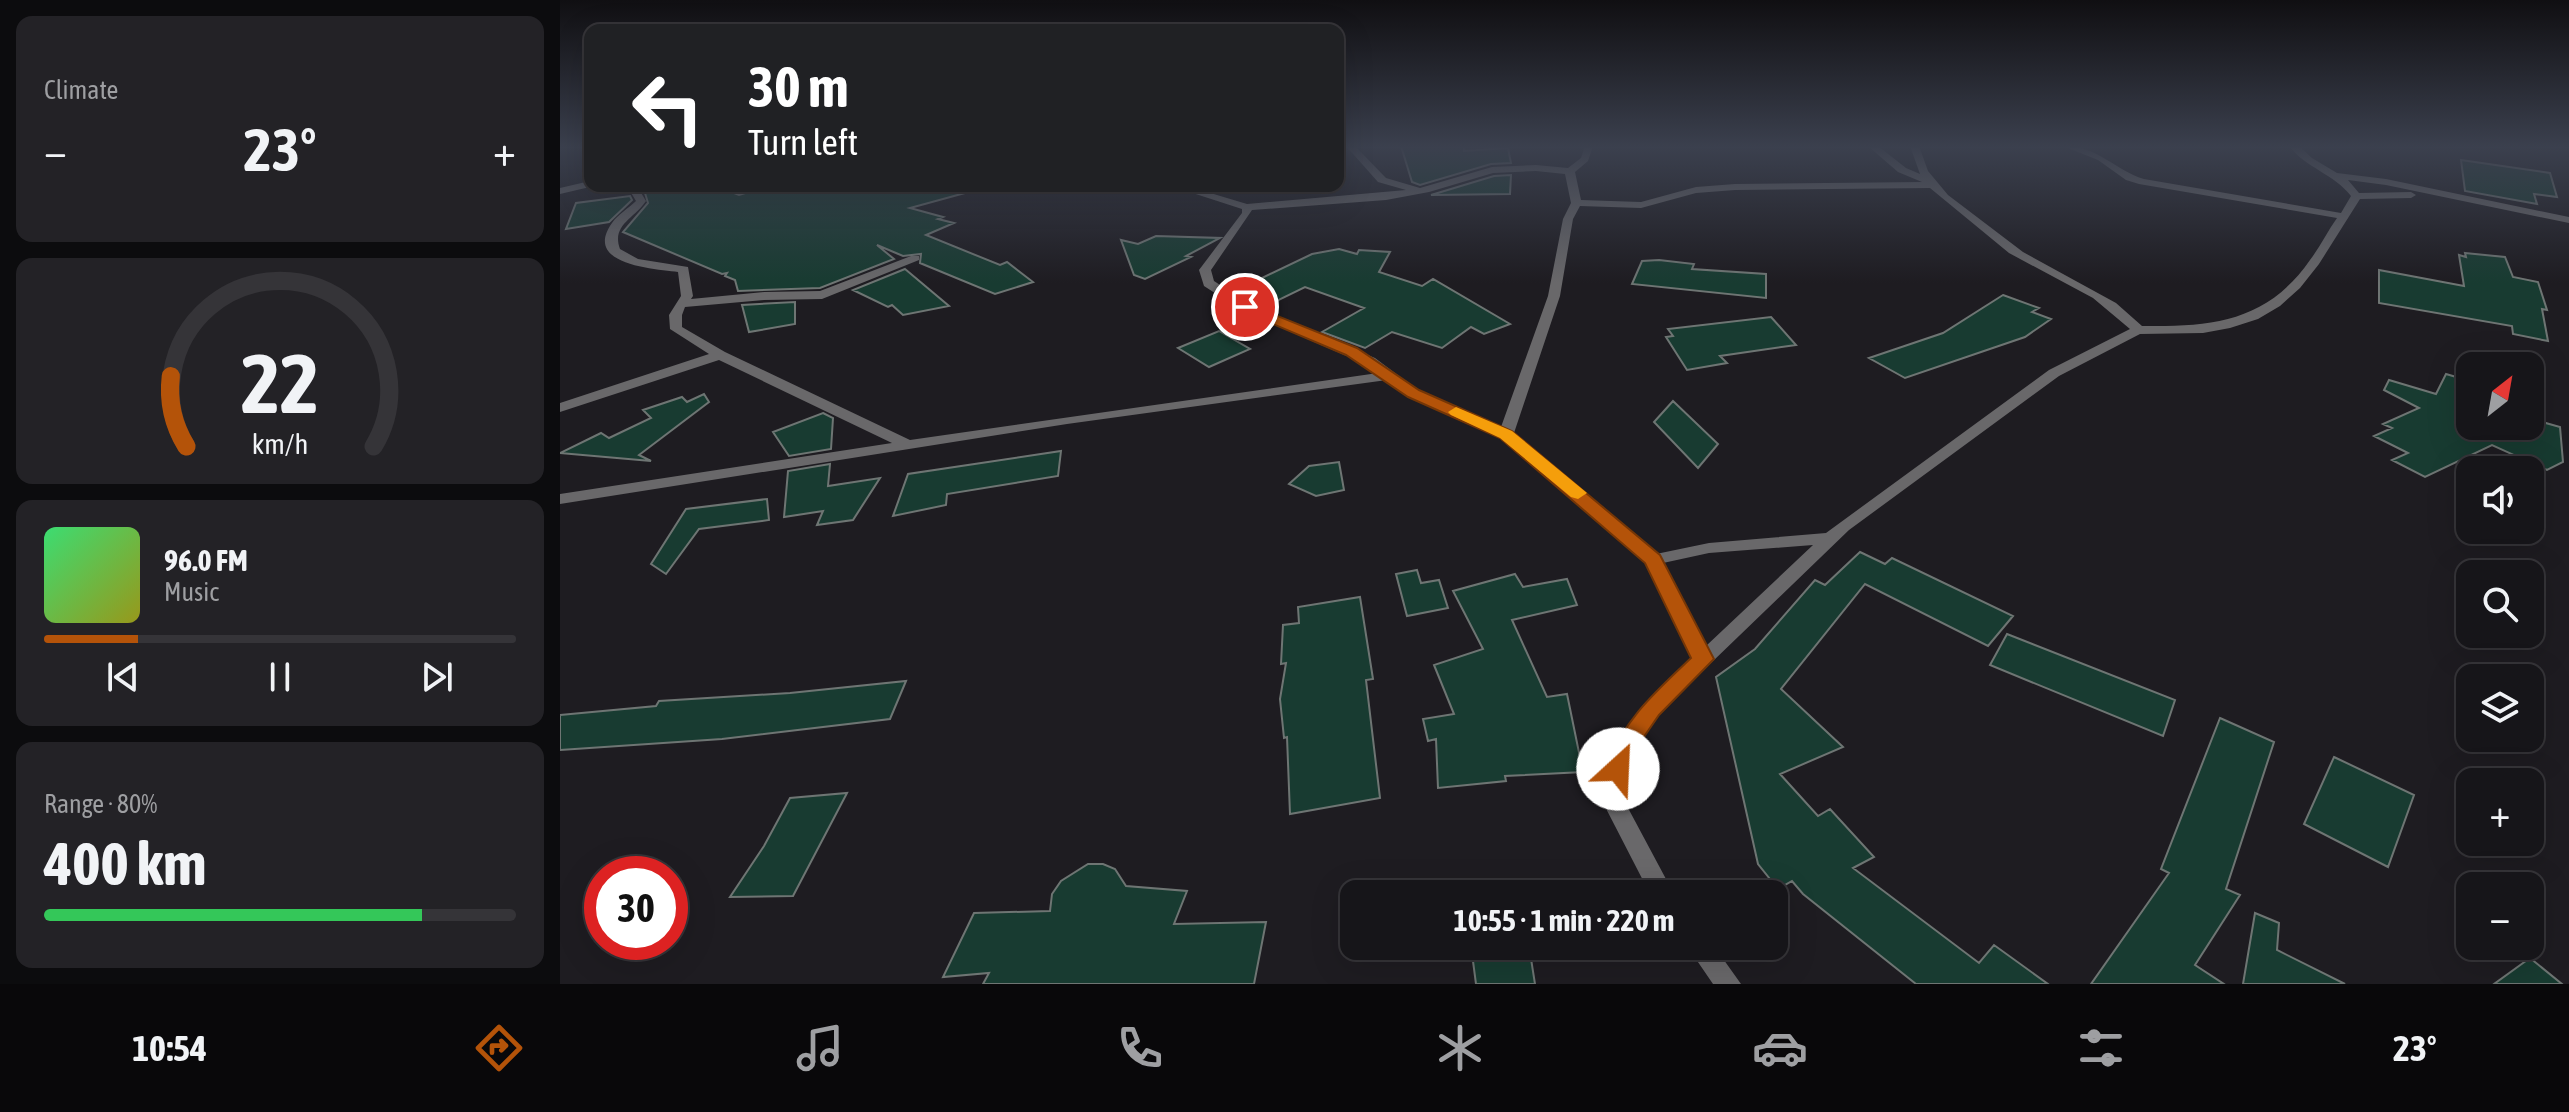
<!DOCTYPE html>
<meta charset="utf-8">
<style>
body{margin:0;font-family:"Asap Condensed",sans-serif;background:#232226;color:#f1f3f6;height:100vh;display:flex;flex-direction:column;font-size:30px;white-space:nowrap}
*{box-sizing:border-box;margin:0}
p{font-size:26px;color:#9e9fa2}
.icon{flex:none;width:44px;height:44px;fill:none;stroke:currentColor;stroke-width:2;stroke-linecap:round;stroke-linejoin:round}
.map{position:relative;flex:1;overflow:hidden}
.drawer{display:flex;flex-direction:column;gap:16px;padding:16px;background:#0c0c0e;width:560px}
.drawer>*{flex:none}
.hud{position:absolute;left:24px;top:24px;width:760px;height:168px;border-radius:16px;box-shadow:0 8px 32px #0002,0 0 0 2px #353438;background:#202124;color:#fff;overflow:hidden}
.needle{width:52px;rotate:31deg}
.tools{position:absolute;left:1896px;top:352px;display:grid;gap:16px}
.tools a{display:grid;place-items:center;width:88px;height:88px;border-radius:16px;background:#161519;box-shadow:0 8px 32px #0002,0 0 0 2px #353438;font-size:40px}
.speed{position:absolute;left:24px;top:856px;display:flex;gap:16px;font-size:40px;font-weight:700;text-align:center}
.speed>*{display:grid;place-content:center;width:104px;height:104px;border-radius:50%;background:#161519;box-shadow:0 8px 32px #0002,0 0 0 2px #353438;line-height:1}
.speed .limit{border:12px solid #d22;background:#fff;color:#111}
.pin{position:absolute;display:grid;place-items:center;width:68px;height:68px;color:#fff;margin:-34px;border:4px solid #fff;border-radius:50%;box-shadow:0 2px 8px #0007}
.me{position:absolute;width:88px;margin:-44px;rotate:25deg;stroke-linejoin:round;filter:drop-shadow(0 0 6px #0008)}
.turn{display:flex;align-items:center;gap:28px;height:168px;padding:0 32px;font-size:36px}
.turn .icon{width:104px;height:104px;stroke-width:2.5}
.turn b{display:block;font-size:56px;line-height:68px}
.big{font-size:60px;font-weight:700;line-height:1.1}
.drawer .widget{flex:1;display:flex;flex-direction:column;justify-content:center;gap:12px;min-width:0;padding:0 28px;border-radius:16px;background:#232226}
.drawer .dial{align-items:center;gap:0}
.dial svg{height:208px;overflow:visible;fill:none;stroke:#353438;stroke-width:7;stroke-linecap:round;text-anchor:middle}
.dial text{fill:#f1f3f6;stroke:none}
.song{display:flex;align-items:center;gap:24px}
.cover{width:96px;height:96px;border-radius:12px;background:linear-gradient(135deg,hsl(140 70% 55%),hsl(60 70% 35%))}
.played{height:8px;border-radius:4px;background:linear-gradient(90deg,#b45309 20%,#353438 20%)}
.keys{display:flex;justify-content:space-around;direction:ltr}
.heat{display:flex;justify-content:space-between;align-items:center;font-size:44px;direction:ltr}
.charge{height:12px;border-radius:6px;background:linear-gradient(90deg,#34c759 80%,#353438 0)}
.trip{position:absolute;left:780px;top:880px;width:448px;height:80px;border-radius:16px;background:#161519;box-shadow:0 8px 32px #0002,0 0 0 2px #353438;font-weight:700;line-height:80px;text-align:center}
.tabs{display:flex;height:128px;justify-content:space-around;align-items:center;background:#09080a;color:#9e9fa2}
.tabs .icon{width:56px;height:56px}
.tabs .current{color:#b45309}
.tabs b{font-size:36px;color:#f1f3f6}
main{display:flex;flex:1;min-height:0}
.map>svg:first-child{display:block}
.building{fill:#183b31;stroke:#6e7573;stroke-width:2}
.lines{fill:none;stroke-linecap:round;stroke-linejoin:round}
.minor{fill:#69686a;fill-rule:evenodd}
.route{fill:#b45309;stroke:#753606;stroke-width:2}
.slow{fill:#f59e0b}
</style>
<main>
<section class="drawer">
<div class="widget"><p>Climate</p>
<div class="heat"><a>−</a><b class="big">23°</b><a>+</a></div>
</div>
<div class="widget dial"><svg viewBox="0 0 100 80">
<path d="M14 69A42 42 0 1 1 86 69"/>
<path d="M14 69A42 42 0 0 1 8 42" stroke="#b45309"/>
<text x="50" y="56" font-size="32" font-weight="700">22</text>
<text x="50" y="72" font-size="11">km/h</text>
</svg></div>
<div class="widget">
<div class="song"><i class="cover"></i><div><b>96.0 FM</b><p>Music</p></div></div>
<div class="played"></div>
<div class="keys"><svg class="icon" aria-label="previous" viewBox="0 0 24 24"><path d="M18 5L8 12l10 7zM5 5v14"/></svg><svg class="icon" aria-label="pause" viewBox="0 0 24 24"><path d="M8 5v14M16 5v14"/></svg><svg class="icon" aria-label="next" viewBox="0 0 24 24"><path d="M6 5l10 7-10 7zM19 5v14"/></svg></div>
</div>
<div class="widget"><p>Range · 80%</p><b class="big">400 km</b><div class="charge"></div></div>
</section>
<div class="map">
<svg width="2009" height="984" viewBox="0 0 2009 984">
<rect width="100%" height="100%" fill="#1e1c21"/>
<path class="building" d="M841 146H904V151L948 148 951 163 931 164 860 185 852 182Z
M1901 160 1990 173 1997 197 1974 194 1977 204 1905 191Z
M951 175 950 194 871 195 934 176Z
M91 186H156L179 195 209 186H404L405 193 350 208 383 217 378 219 394 223 366 235 440 265 447 262 473 282 435 294 360 263 361 254 343 256 317 245 334 259 260 288 178 291 175 280 165 276 167 273 162 274 63 232 88 203 85 193Z
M70 196 72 200 49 222 6 229 16 203Z
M596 236 660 238 626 256 631 257 585 279 574 275 561 240 578 244Z
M779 249 797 254 799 250 830 252 819 272 862 286 873 279 950 324 924 334 911 327 882 348 832 332 805 348 762 332 804 308 745 287 706 306 675 291 752 254Z
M1905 253 1945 257 1953 277 1978 282 1987 310 1982 309 1988 341 1953 334 1952 326 1819 303V270L1904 286 1899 255 1906 257Z
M1099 260 1134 264 1132 269 1206 274V298L1072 284 1082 261Z
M345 269 389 306 343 315 332 305 328 307 293 290Z
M1443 295 1479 308 1472 312 1491 319 1465 337 1345 378 1309 358 1383 333Z
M235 302V324L189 332 182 305Z
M1211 317 1236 345 1160 356 1167 363 1127 370 1106 337 1113 336 1108 329Z
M659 331 690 349 649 367 618 348Z
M1886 374 1910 381V426H1975V420L2000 427 2003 462 1987 470 1932 445 1865 477 1832 460 1848 453 1814 436 1832 428 1823 424 1859 408 1824 390 1829 380 1876 394Z
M144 394 149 402 79 455 91 461 0 453 41 433 49 438 91 418 83 410 122 397 127 402Z
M1113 401 1158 444 1138 468 1094 422Z
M263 413 273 418 271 449 229 456 213 432Z
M501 451 498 476 387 494 386 505 333 516 348 474Z
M779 462 784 490 756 496 729 484 749 466Z
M270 464 268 486 320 478 293 520 257 525 263 511 224 517 228 471Z
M207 499 209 520 139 529 106 574 91 564 126 509Z
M1300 552 1325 564 1332 558 1453 616 1428 646 1305 584 1221 689 1283 747 1220 774 1258 816 1270 809 1314 857 1293 868 1419 963 1434 945 1488 984H1356L1243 894 1232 881 1218 889 1198 864 1156 677 1195 649 1255 580 1265 585Z
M857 570 861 583 879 580 888 608 847 616 836 574Z
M955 574 963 587 1007 579 1017 605 952 620 987 697 1007 694 1023 772 945 776 946 781 878 788 876 739 868 741 863 719 894 714 874 665 923 649 893 591Z
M800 597 813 679 806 680 820 798 730 814 727 737 724 738 720 699 726 663 721 664 723 625 739 623 738 607Z
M1447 634 1615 700 1603 736 1430 665Z
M346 681 330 719 162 739 0 750V715L96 706 99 701 230 693Z
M1660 718 1714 742 1666 889 1680 895 1635 965 1664 984H1531L1609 873 1601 869Z
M1774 757 1854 795 1828 867 1744 824Z
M287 793 233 896 170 897 204 846 230 798Z
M528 864H543L555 869 566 886 627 891 614 924 706 922 694 984H423L429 973 383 977 414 913 490 911 492 894 501 881Z
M1695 913 1719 923 1717 950 1785 984H1683Z
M911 946H969L975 984H916Z
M1970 958 2002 984H1934Z"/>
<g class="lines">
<path class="minor" d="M786 146H795L826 178 860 188 932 167 976 165 1008 168 1021 158 1025 146H1033L1028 161 1015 172 1021 200 1081 202 1136 187 1175 184 1362 182 1338 172 1308 146H1318L1346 168 1360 174 1350 146H1359L1368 171 1388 195 1463 252 1556 303 1582 326C1652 327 1707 322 1750 260 1760 247 1767 232 1777 218L1579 184 1566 180 1538 160 1503 146C1539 146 1554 170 1584 179L1781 213 1791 196C1774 174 1746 168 1729 146H1739L1752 158 1777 173 1826 179 2009 217V223L1826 185 1788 180 1799 193 1851 192 1856 195 1851 198 1800 199 1759 264 1740 288 1720 306 1698 319 1670 328 1643 333 1580 334 1499 376 1289 530 1098 714 1075 747 1060 793 1114 894H1090L1038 793 1059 738 1084 704 1133 658 1086 563 941 437 849 397 827 380 507 424 0 504V494L332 443 159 360 0 412V403L149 354 110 329 109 315 121 296 118 272C95 269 22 265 52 223 58 214 68 209 76 201L67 186H77L86 201C75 218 51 225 60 249L78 259 128 267 133 296 131 299 204 292 260 291 351 256H359V260L262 299 204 300 125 307 122 315V327L165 352 350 440 818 373 805 364 681 310 644 286 639 270 682 213V209L611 186H627L687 204 846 190 818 182ZM976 171 1005 174 1011 203 1003 219 988 296 941 427 859 391 815 358 689 304 654 281 651 270 692 210 826 200 869 192 933 173ZM1370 188 1449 253 1533 298 1570 329 1489 370 1266 533 1149 543 1096 554 954 433 1000 296 1013 219 1020 206 1081 208 1136 193 1175 190ZM1253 545 1146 646 1103 563 1149 553Z
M30 181V186H34L0 194V188Z
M1127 946H1154L1181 984H1153Z"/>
</g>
<linearGradient id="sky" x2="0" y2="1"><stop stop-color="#100f12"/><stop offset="0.52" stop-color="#3b404e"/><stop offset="1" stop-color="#3b404e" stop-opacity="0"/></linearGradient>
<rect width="2009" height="283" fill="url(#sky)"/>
<path class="route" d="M685 303 797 348 859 390 952 431 1100 555 1154 659 1099 715 1077 747 1066 776 1058 778 1049 776 1046 769C1062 721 1095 692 1131 658L1085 563 940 438 848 397 786 355 680 310 678 307Z"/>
<path class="slow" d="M896 407 952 431 1027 493 1018 499 1011 497 940 438 891 415 888 412Z"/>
</svg>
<div class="tools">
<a><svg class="needle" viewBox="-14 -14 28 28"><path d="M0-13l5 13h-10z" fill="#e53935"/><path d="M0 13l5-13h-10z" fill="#9e9fa2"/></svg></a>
<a><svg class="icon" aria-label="sound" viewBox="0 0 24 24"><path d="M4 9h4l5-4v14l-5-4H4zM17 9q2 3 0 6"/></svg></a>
<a><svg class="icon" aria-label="search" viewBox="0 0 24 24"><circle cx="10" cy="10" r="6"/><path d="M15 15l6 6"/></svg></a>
<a><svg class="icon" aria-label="layers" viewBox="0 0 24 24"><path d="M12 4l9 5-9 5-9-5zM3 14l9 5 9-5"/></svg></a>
<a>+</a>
<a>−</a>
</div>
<div class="speed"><div class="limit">30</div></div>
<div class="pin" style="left:685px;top:307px;background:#d93025"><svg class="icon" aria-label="arrive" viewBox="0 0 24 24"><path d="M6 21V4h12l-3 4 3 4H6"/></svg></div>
<svg class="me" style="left:1058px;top:769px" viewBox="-20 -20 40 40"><circle r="19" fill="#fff"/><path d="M0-13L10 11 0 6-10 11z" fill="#b45309"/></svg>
<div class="trip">10:55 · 1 min · 220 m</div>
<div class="hud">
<div class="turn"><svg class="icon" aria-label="left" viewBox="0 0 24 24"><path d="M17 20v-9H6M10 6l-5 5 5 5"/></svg><div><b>30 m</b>Turn left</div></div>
</div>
</div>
</main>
<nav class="tabs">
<b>10:54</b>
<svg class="icon current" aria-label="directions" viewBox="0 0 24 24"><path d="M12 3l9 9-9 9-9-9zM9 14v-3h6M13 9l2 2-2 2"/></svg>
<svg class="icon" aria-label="music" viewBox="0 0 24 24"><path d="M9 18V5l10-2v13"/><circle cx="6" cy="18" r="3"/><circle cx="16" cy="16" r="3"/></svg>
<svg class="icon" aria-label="phone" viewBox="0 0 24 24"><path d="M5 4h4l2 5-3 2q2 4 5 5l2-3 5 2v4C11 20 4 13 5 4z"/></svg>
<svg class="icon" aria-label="climate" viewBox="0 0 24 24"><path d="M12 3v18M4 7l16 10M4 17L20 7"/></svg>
<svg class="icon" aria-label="car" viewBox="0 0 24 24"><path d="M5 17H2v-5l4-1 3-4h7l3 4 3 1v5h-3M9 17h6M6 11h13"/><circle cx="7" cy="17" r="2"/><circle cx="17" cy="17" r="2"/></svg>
<svg class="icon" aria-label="filters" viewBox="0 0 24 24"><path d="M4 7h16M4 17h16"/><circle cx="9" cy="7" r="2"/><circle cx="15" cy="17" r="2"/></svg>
<b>23°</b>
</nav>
